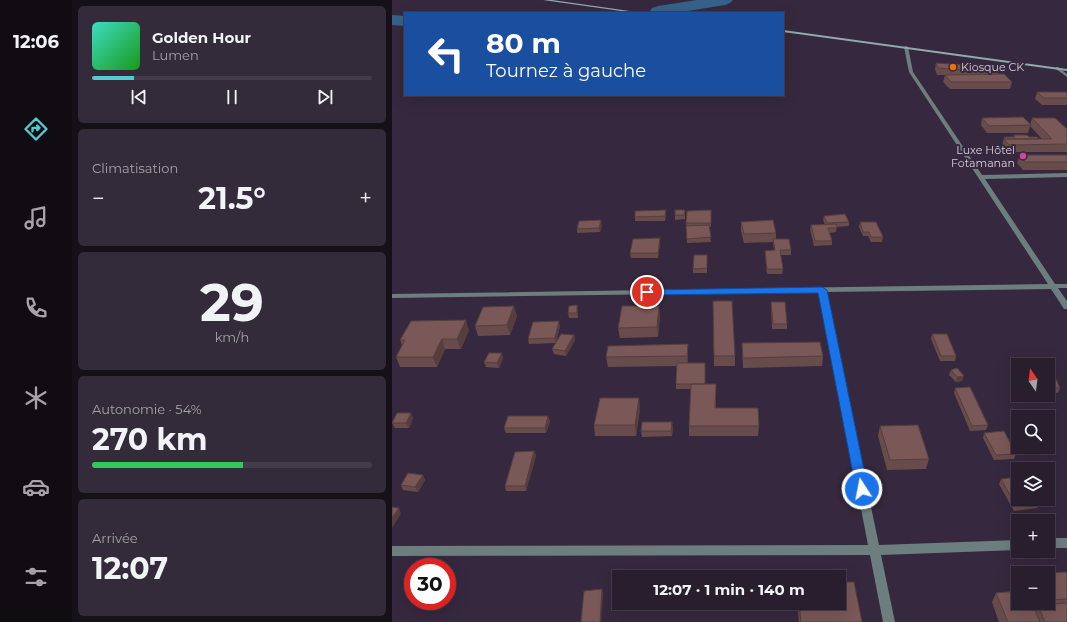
<!DOCTYPE html>
<html lang="fr">
<meta charset="utf-8">
<style>
body{margin:0;font-family:Montserrat,sans-serif;background:#342b3a;color:#f1f3f6;height:100vh;display:flex;flex-direction:column;font-size:15px;white-space:nowrap}
*{box-sizing:border-box;margin:0}
p{font-size:13px;color:#a5a2aa}
.icon{flex:none;width:22px;height:22px;fill:none;stroke:currentColor;stroke-width:2;stroke-linecap:round;stroke-linejoin:round}
.map{position:relative;flex:1;overflow:hidden}
.sheet{display:flex;flex-direction:column;gap:6px;padding:6px;background:#161019;width:320px}
.sheet>*{flex:none}
.hud{position:absolute;left:12px;top:12px;width:380px;height:84px;border-radius:0px;box-shadow:0 4px 16px #0002,0 0 0 1px #443c4a;background:#1a4fa0;color:#fff;overflow:hidden}
.needle{width:26px;rotate:346deg}
.controls{position:absolute;left:619px;top:358px;display:grid;gap:8px}
.controls a{display:grid;place-items:center;width:44px;height:44px;border-radius:0px;background:#281e2e;box-shadow:0 4px 16px #0002,0 0 0 1px #443c4a;font-size:20px}
.speed{position:absolute;left:12px;top:558px;display:flex;gap:8px;font-size:20px;font-weight:700;text-align:center}
.speed>*{display:grid;place-content:center;width:52px;height:52px;border-radius:50%;background:#281e2e;box-shadow:0 4px 16px #0002,0 0 0 1px #443c4a;line-height:1}
.speed .limit{border:6px solid #d22;background:#fff;color:#111}
.pin{position:absolute;display:grid;place-items:center;width:34px;height:34px;color:#fff;margin:-17px;border:2px solid #fff;border-radius:50%;box-shadow:0 1px 4px #0007}
.me{position:absolute;width:44px;margin:-22px;rotate:349deg;stroke-linejoin:round;filter:drop-shadow(0 0 3px #0008)}
.turn{display:flex;align-items:center;gap:14px;height:84px;padding:0 16px;font-size:18px}
.turn .icon{width:52px;height:52px;stroke-width:2.5}
.turn b{display:block;font-size:28px;line-height:34px}
.big{font-size:30px;font-weight:700;line-height:1.1}
.sheet .widget{flex:1;display:flex;flex-direction:column;justify-content:center;gap:6px;min-width:0;padding:0 14px;border-radius:6px;background:#342b3a}
.sheet .dial{align-items:center;gap:0}
.dial b{font-size:52px;line-height:1}
.song{display:flex;align-items:center;gap:12px}
.cover{width:48px;height:48px;border-radius:6px;background:linear-gradient(135deg,hsl(170 70% 55%),hsl(120 70% 35%))}
.played{height:4px;border-radius:2px;background:linear-gradient(90deg,#51ccd2 15%,#443c4a 15%)}
.keys{display:flex;justify-content:space-around;direction:ltr}
.heat{display:flex;justify-content:space-between;align-items:center;font-size:22px;direction:ltr}
.charge{height:6px;border-radius:3px;background:linear-gradient(90deg,#34c759 54%,#443c4a 0)}
.trip{position:absolute;left:220px;top:570px;width:234px;height:40px;border-radius:0px;background:#281e2e;box-shadow:0 4px 16px #0002,0 0 0 1px #443c4a;font-weight:700;line-height:40px;text-align:center}
main{display:flex;flex:1;min-height:0}
.dock{display:flex;flex-direction:column;width:72px;justify-content:space-around;align-items:center;background:#100c12;color:#a5a2aa}
.dock .icon{width:28px;height:28px}
.dock .current{color:#51ccd2}
.dock b{font-size:18px;color:#f1f3f6}
.map>svg:first-child{display:block}
.lines{fill:none;stroke-linecap:round;stroke-linejoin:round}
.river{fill:#36628a;fill-rule:evenodd}
.street{fill:#6d7e7f;fill-rule:evenodd}
.secondary{fill:#90abad;fill-rule:evenodd}
.wall{fill:#684c4b}
.shaded-wall{fill:#553e3d}
.building{fill:#795857;stroke:#553e3d}
.route{fill:#1a73e8;stroke:#114b97}
.food-dot{fill:#e8710a;stroke:#36283e;stroke-width:1.5}
.hotel-dot{fill:#d1479c;stroke:#36283e;stroke-width:1.5}
.labels{text-anchor:middle;dominant-baseline:central;stroke-width:4;stroke-linejoin:round;paint-order:stroke}
.far-poi-label{font-size:11px;fill:#d6cddc;stroke:#36283e;text-anchor:start}
</style>
<main>
<nav class="dock">
<b>12:06</b>
<svg class="icon current" aria-label="directions" viewBox="0 0 24 24"><path d="M12 3l9 9-9 9-9-9zM9 14v-3h6M13 9l2 2-2 2"/></svg>
<svg class="icon" aria-label="music" viewBox="0 0 24 24"><path d="M9 18V5l10-2v13"/><circle cx="6" cy="18" r="3"/><circle cx="16" cy="16" r="3"/></svg>
<svg class="icon" aria-label="phone" viewBox="0 0 24 24"><path d="M5 4h4l2 5-3 2q2 4 5 5l2-3 5 2v4C11 20 4 13 5 4z"/></svg>
<svg class="icon" aria-label="climate" viewBox="0 0 24 24"><path d="M12 3v18M4 7l16 10M4 17L20 7"/></svg>
<svg class="icon" aria-label="car" viewBox="0 0 24 24"><path d="M5 17H2v-5l4-1 3-4h7l3 4 3 1v5h-3M9 17h6M6 11h13"/><circle cx="7" cy="17" r="2"/><circle cx="17" cy="17" r="2"/></svg>
<svg class="icon" aria-label="filters" viewBox="0 0 24 24"><path d="M4 7h16M4 17h16"/><circle cx="9" cy="7" r="2"/><circle cx="15" cy="17" r="2"/></svg>
</nav>
<section class="sheet">
<div class="widget">
<div class="song"><i class="cover"></i><div><b>Golden Hour</b><p>Lumen</p></div></div>
<div class="played"></div>
<div class="keys"><svg class="icon" aria-label="previous" viewBox="0 0 24 24"><path d="M18 5L8 12l10 7zM5 5v14"/></svg><svg class="icon" aria-label="pause" viewBox="0 0 24 24"><path d="M8 5v14M16 5v14"/></svg><svg class="icon" aria-label="next" viewBox="0 0 24 24"><path d="M6 5l10 7-10 7zM19 5v14"/></svg></div>
</div>
<div class="widget"><p>Climatisation</p>
<div class="heat"><a>−</a><b class="big">21.5°</b><a>+</a></div>
</div>
<div class="widget dial"><b>29</b><p>km/h</p></div>
<div class="widget"><p>Autonomie · 54%</p><b class="big">270 km</b><div class="charge"></div></div>
<div class="widget"><p>Arrivée</p><b class="big">12:07</b></div>
</section>
<div class="map">
<svg width="675" height="622" viewBox="0 0 675 622">
<rect width="100%" height="100%" fill="#36283e"/>
<g class="lines">
<path class="river" d="M305 0H341L338 3 333 5 283 13H259L258 11 260 8 266 6Z
M0 15 13 16V26L0 25Z"/>
<path class="street" d="M514 46 516 47 521 72 590 175 675 173V177L593 179 663 284H675V288H666L675 301V309H672L659 289 434 292 487 545 626 540V550L489 555 503 622H491L478 555 0 556V546L476 545 427 292 0 298V294L656 284 517 72 512 47Z
M664 67H666L675 74V77L664 69Z
M656 538H675V548H656Z"/>
<path class="secondary" d="M151 0H160L252 13H243Z
M391 30 675 69V71L391 32Z"/>
</g>
<path class="wall" d="M544 63 590 68 606 73V75L620 82 618 89H558L551 82 553 75H545L543 69Z
M645 92 675 93V105H650L643 99Z
M590 118 638 125 640 118 675 129V153L674 152H614L610 147 612 137H621L622 135 650 139 638 126 636 133H595L589 125Z
M628 155H675V170H631L625 163Z
M293 210V219L283 220V215Z
M319 210V227H317L319 242 295 243 294 226 295 211Z
M274 215 273 221H243V217Z
M432 216 457 222V226L445 227 444 232 438 233 440 241V245L422 246 418 229 419 225H433L431 220Z
M349 222 384 233V239L399 250V255H388L391 269 390 274H375L373 255V251L382 250 381 242 352 243 349 231Z
M468 222 491 237 490 242H479L476 236H471L467 227Z
M210 225 208 232 185 233V229Z
M268 238V243L266 258H239L238 253Z
M315 255V273H301V269Z
M321 301 343 356V366H322Z
M379 302 395 324V329H380L379 307Z
M186 310V318H177L176 313Z
M268 315 266 337 228 338 226 328Z
M125 316 118 335 86 336 83 326Z
M168 326 164 343 137 344 136 339Z
M77 330 69 349H53L45 367H8L4 357 10 345 8 340Z
M540 334 564 356 563 361H548L539 339Z
M182 335 183 340 174 356 162 354 160 349Z
M350 343 431 356 430 366 351 368Z
M296 344V363L314 384H324V408L367 426 366 436H297V426L299 389H284V384L285 366 216 367 214 357Z
M111 358 107 368 94 367 92 362Z
M641 363H657L668 388 666 393 656 392V365H640Z
M559 370 570 381 564 382 557 375Z
M563 388 596 425 594 430 578 431 562 393Z
M248 408 244 436H203L202 425Z
M21 418 17 428H3L0 423Z
M158 421 154 433H114L112 428Z
M488 426 537 459 534 469 495 470 486 436Z
M281 427 280 436 250 437 249 431Z
M592 433 624 454 622 459 602 460 591 438Z
M142 451 144 456 134 491H114L113 486Z
M31 475 33 480 26 492 11 490 9 485Z
M609 479 648 503 645 508 622 511 607 484Z
M656 573 675 574V622H607L600 602 604 593 626 591 623 585 626 578V603H656Z
M405 603H447L470 622H407Z"/>
<path class="shaded-wall" d="M209 220 210 225 208 232 207 228Z
M268 238V243L266 258V253Z
M185 305 186 310V318L185 313Z
M122 306 125 316 118 335 115 325Z
M267 306 268 315 266 337 265 327Z
M74 320 77 330 69 349 65 339Z
M167 321 168 326 164 343 163 338Z
M182 335 183 340 174 356 173 351Z
M50 339 53 349 45 367 41 357Z
M296 344V366L295 356Z
M110 353 111 358 107 368 105 363Z
M572 376 570 381 564 382 565 377Z
M247 398 248 408 244 436 243 425Z
M19 413 21 418 17 428 14 423Z
M156 416 158 421 154 433 153 428Z
M280 422 281 427 280 436 279 431Z
M142 451 144 456 134 491 133 486Z
M31 475 33 480 26 492 23 487Z
M7 508 9 514 0 528V518Z
M210 589 211 594 209 622H208Z"/>
<path class="building" d="M544 63 589 66 590 68 602 69 606 73 546 68Z
M612 74 620 82H559L553 75Z
M645 92H674L675 93V98H652Z
M631 117 639 125 597 126 590 118Z
M640 118H663L675 129V144L617 145 612 139H660Z
M622 135H635L637 137H645L647 139H614L612 137H623Z
M628 155H675V162H633Z
M274 210 273 216 243 217V211Z
M283 210H293L292 215H283Z
M319 210V223H294L295 211Z
M453 214 457 222 435 223 432 216Z
M209 220 207 228 185 229 187 221Z
M381 220 384 233 352 234 349 222Z
M468 222H484L491 237H479L477 232H471Z
M444 224 445 228H436L440 241H423L419 225Z
M317 225 319 237 295 239 294 226Z
M268 238 266 253H238L241 239Z
M381 239H397L399 250H388L391 269H375L373 251 383 250Z
M302 255H315V268L301 269Z
M321 301H340L343 356H322Z
M379 302H393L395 324H381Z
M185 305V313H176L177 306Z
M122 306 115 325 83 326 91 307Z
M230 306H267L265 327 226 328Z
M74 320 65 339H50L41 357H4L13 340H8L19 321Z
M167 321 163 338 136 339 141 322Z
M169 334 182 335 173 351 160 349Z
M540 334H555L564 356H549Z
M428 342 431 356 351 358 350 343Z
M296 344 295 356 214 357 216 346Z
M97 353H110L105 363 92 362Z
M285 363H313V384H284Z
M641 363H657L668 388 656 387V365H642Z
M565 368 572 376 565 377 559 370Z
M299 384H324L323 408H366L367 426H297Z
M578 387 596 425 580 426 563 388Z
M208 398H247L243 425H202Z
M5 413H19L14 423H0Z
M116 416H156L153 428H112Z
M250 422H280L279 431H249Z
M526 425 537 459 498 460 488 426Z
M612 431 624 454 604 455 592 433Z
M142 451 133 486H113L123 452Z
M16 473 31 475 23 487 9 485Z
M626 477V499H645L648 503 624 506 609 479Z
M0 507 7 508 0 518Z
M674 572 675 574V599L656 600V573H653Z
M447 582H462L470 622H409L407 603H447Z
M210 589 208 622H189L192 591Z
M626 591V603H640L648 622H616L604 593Z
M675 603V622H653L646 605Z"/>
<path class="route" d="M430 287 435 290 476 489 474 492 470 494 466 492 464 489 426 293 255 295 251 292 255 290Z"/>
<circle class="food-dot" cx="561" cy="67" r="4"/>
<circle class="hotel-dot" cx="631" cy="156" r="4"/>
<g class="labels">
<g class="far-poi-label">
<text x="569" y="67">Kiosque CK</text>
<text x="623" y="150" text-anchor="end">Luxe Hôtel<tspan x="623" dy="13">Fotamanan</tspan></text>
</g>
</g>
</svg>
<div class="controls">
<a><svg class="needle" viewBox="-14 -14 28 28"><path d="M0-13l5 13h-10z" fill="#e53935"/><path d="M0 13l5-13h-10z" fill="#a5a2aa"/></svg></a>
<a><svg class="icon" aria-label="search" viewBox="0 0 24 24"><circle cx="10" cy="10" r="6"/><path d="M15 15l6 6"/></svg></a>
<a><svg class="icon" aria-label="layers" viewBox="0 0 24 24"><path d="M12 4l9 5-9 5-9-5zM3 14l9 5 9-5"/></svg></a>
<a>+</a>
<a>−</a>
</div>
<div class="speed"><div class="limit">30</div></div>
<div class="pin" style="left:255px;top:292px;background:#d93025"><svg class="icon" aria-label="arrive" viewBox="0 0 24 24"><path d="M6 21V4h12l-3 4 3 4H6"/></svg></div>
<svg class="me" style="left:470px;top:489px" viewBox="-20 -20 40 40"><circle r="17" fill="#1a73e8" stroke="#fff" stroke-width="3"/><path d="M0-11L8 9 0 5-8 9z" fill="#fff"/></svg>
<div class="trip">12:07 · 1 min · 140 m</div>
<div class="hud">
<div class="turn"><svg class="icon" aria-label="left" viewBox="0 0 24 24"><path d="M17 20v-9H6M10 6l-5 5 5 5"/></svg><div><b>80 m</b>Tournez à gauche</div></div>
</div>
</div>
</main>
